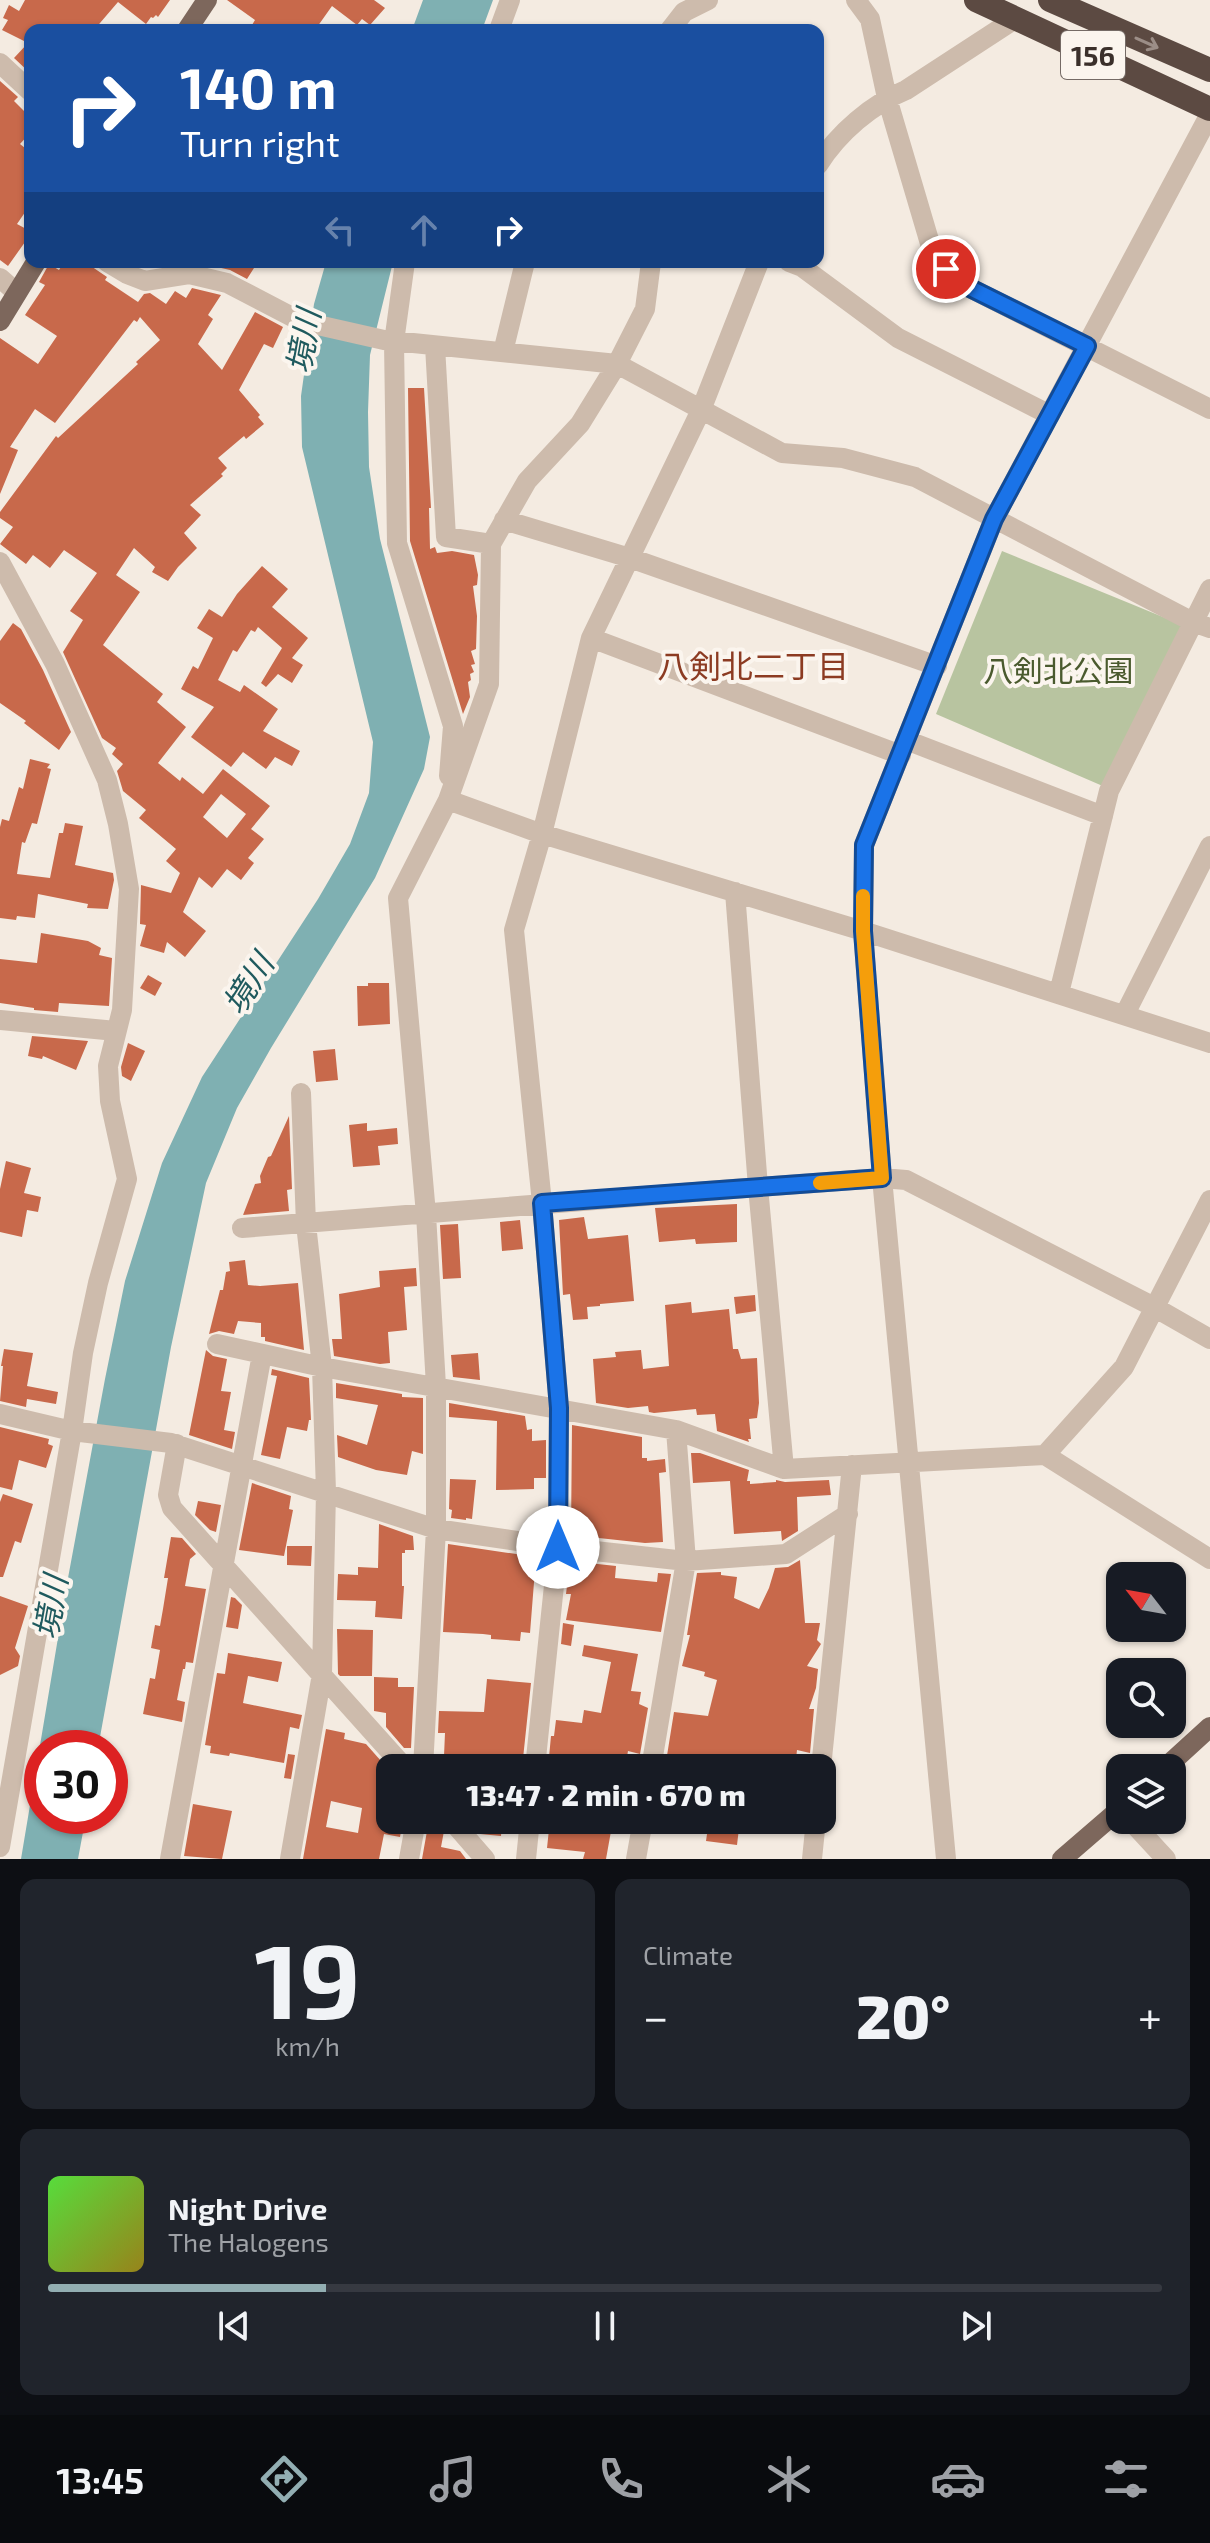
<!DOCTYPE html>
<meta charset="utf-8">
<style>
body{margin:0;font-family:"Exo 2","Noto Sans JP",sans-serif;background:#20242c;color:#f1f3f6;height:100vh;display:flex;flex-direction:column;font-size:30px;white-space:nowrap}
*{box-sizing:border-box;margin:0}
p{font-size:26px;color:#9ea1a6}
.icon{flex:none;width:44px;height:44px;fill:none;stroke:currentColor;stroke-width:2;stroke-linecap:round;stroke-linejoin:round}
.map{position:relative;height:1859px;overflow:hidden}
.drawer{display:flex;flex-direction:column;gap:20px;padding:20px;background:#0d0f14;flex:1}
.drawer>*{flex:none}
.guide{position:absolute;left:24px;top:24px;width:800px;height:244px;border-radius:16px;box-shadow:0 2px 6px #0004;background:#1a4fa0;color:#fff;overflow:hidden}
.needle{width:52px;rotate:301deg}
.tools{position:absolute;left:1106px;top:1562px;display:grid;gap:16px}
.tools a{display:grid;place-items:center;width:80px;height:80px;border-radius:16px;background:#171b24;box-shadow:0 2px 6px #0004;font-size:40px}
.speed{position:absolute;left:24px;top:1730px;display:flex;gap:16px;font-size:40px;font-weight:700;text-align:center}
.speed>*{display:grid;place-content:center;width:104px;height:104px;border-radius:50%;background:#171b24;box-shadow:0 2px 6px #0004;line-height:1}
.speed .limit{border:12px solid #d22;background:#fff;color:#111}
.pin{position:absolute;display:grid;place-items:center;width:68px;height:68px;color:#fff;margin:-34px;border:4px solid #fff;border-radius:50%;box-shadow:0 2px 8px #0007}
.me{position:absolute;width:88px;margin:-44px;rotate:0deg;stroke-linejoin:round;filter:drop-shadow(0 0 6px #0008)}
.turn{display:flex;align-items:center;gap:28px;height:168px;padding:0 24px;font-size:36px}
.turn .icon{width:104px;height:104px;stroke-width:2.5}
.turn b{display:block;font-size:56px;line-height:68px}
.lanes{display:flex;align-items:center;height:76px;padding:0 24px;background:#0003;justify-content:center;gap:40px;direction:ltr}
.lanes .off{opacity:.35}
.big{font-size:60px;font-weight:800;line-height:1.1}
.drawer .widget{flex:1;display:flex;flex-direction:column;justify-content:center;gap:12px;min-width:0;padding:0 28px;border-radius:16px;background:#20242c}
.drawer .dial{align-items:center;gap:0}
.dial b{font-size:104px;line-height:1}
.song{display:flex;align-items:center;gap:24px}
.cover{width:96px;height:96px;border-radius:12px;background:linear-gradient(135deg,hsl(110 70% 55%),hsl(50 70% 35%))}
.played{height:8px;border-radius:4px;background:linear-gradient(90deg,#92aeb2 25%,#363941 25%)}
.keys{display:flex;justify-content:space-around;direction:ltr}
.heat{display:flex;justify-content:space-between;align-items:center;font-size:44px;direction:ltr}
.drawer .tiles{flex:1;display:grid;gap:20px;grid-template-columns:1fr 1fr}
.widget:last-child{grid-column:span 2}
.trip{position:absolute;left:376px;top:1754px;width:460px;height:80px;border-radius:16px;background:#171b24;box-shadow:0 2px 6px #0004;font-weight:800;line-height:80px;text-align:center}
.tab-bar{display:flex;height:128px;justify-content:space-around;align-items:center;background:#090b0e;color:#9ea1a6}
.tab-bar .icon{width:56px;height:56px}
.tab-bar .selected{color:#92aeb2}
.tab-bar b{font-size:36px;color:#f1f3f6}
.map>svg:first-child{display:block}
.green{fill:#b8c4a0}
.water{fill:#7fb0b2}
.building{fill:#c8694b;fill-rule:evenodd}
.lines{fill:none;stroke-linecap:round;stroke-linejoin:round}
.minor{stroke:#cdbbac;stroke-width:20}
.major{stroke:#7d675c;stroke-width:20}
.highway{stroke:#5c4a42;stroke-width:24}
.oneway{stroke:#9c8e87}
.route-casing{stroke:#114b97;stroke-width:20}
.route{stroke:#1a73e8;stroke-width:14}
.slow{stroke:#f59e0b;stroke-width:14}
.labels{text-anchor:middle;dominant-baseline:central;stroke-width:8;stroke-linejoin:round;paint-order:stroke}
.shield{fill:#fbf5ee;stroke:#756b66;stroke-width:2}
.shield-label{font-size:28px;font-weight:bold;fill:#3b302b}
.park-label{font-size:30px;fill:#4a5a2e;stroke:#fbf5ee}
.water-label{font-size:32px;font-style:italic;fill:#1f5a5e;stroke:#fbf5ee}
.neighbourhood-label{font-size:32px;fill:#8c3b22;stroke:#fbf5ee}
</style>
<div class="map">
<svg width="1210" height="1859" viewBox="0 0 1210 1859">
<rect width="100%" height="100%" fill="#f4ebe1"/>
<path class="green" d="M1002 551 1185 626 1105 787 936 714Z"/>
<path class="water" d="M423 0H493L482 30H412Z
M326 262H393L370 355 368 412 369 467 380 539 430 737 424 769 375 878 271 1048 237 1108 206 1183 171 1347 98 1748H42V1816H86L78 1859H21L68 1578 105 1379 125 1281 162 1163 202 1077 318 899 350 844 369 793 373 742 302 447 301 396 314 304Z"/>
<path class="building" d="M25 0H170L158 17 156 15 153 18 151 17 146 24 118 2 94 30H30V73L14 58 28 43 2 30 8 20 3 18 9 5 19 11Z
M227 0H374L385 8 370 25 362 19 357 25 332 6 315 30H249L255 20Z
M0 81 18 97 14 101 30 117V133L20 144 30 152V205L17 224 30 231V235L8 266 0 260Z
M64 262H85L107 277 105 280 138 302 144 294 150 293 166 304 175 291 186 298 192 288 221 295 208 315 213 319 198 344 222 370 255 312 283 327 273 348 264 344 239 390 260 415 258 417 264 424 246 439 244 436 218 458 227 468 221 474 223 476 190 505 201 515 184 533 197 548 178 567 168 581 152 572 155 567 134 548 116 575 140 592 103 645 163 694 157 702 186 727 158 763 180 781 182 777 203 794 223 769 270 806 251 829 264 839 248 858 254 863 241 880 227 869 212 888 199 877 183 912 206 931 185 957 167 942 164 953 140 946 146 925 140 924 141 885 171 893 180 873 166 861 176 849 139 818 146 810 123 791 117 771 123 764 112 754 116 748 102 738 63 652 83 620 70 611 97 573 64 550 50 568 33 555 26 564 0 544 13 527 0 518V512L56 436 58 438 138 364 136 362 160 340 140 317 137 322 134 320 55 423 35 409 10 447 18 450 0 494V338L38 364 57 336 25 315 45 285 39 282 49 264 59 270ZM221 794 246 814 227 838 203 817Z
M195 262H243L254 268 247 279 230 270Z
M408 388H424L431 508H429L430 549 435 547 437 553 452 551 474 555 478 575 477 585 473 586 477 616 476 649 471 651 475 664 471 665 474 672 470 674 471 680 468 682 470 697 463 714 410 541Z
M262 566 288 589 272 607 308 638 292 658 303 665 292 683 278 674 266 687 261 683 282 648 258 627 255 632 251 630 237 652 233 650 218 680 240 692 244 685 278 709 263 731 300 751 292 766 275 757 266 769 243 752 231 767 191 737 214 707 181 689 193 666 198 669 213 638 197 628 209 609 222 617 237 594Z
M13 623 21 629 43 670 71 732 59 750 24 723 26 721 0 703V641Z
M30 759 50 764 47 768 51 769 37 824 32 823 25 843 22 842 17 874 50 878 59 833H63L65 823 83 826 75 865 113 873 114 880 108 909 87 908 88 904 38 894 35 918 17 916 16 920 0 918V827L2 819 9 821 19 787 23 789Z
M41 933 88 941 101 948 99 955 112 958 109 1006 59 1003 58 1012 34 1010V1008L0 1003V959L37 963Z
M148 975 162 983 155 996 140 988Z
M368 983H389L390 1024 358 1026 357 986H368Z
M32 1036 88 1041 76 1070 43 1056 42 1059 28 1056Z
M128 1043 145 1051 131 1081 122 1076 121 1067Z
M335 1049 338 1080 316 1082 313 1051Z
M289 1116 292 1189 287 1190 289 1211 243 1215 255 1184 261 1183 260 1176 268 1157 271 1156Z
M367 1123V1131L397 1128 398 1144 378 1146 380 1165 353 1167 349 1125Z
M6 1161 31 1168 24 1193 41 1197 38 1212 27 1210 22 1237 0 1232V1189Z
M737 1204V1242L696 1244 695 1239 659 1242 655 1208Z
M584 1217 588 1239 628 1235 634 1301 600 1304V1306L587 1307 588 1319 573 1320 570 1294 563 1295 559 1220Z
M520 1220 523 1249 502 1251 500 1222Z
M458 1224 461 1278 443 1279 440 1225Z
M245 1260 248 1285 260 1286 298 1283 304 1350 265 1341V1337H261V1323L238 1321 234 1334 219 1331 209 1334 220 1290H223L226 1272 230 1271 229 1262Z
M416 1268 417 1286 404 1287 407 1330 388 1332 390 1363 380 1364 334 1356 332 1339H342L339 1294 380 1287 379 1271Z
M755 1295 756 1311 736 1314 734 1297Z
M691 1302 692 1313 729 1309 733 1349H738L741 1359 757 1358 759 1403 757 1418 749 1419 751 1439H748L749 1442 717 1431 715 1414 697 1415 696 1409 654 1413 649 1412 648 1406 628 1408 596 1403 593 1359 616 1357 615 1352 641 1350 643 1369 669 1366 665 1305Z
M4 1349 33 1353 27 1386 58 1392 56 1404 27 1399 26 1407 0 1401 3 1366H1Z
M206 1350 213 1356 227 1359 221 1391 231 1392 224 1430 235 1432 232 1449 189 1435Z
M478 1353 480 1380 453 1377 451 1355Z
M272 1369 309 1378 311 1420H309L307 1431 287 1427 280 1459 261 1455 277 1376 271 1375Z
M336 1383 402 1394V1397L423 1398V1454L412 1451 407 1475 376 1470 338 1457 337 1435 367 1445 378 1405 336 1398Z
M449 1403 525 1416 527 1430 532 1429V1441L546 1440V1478H534V1489L496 1490 497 1421 449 1417Z
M572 1425 642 1437V1458H647V1461L665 1459 666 1472 659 1473 663 1542 645 1543 571 1535Z
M0 1427 49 1439 48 1444 53 1446 46 1468 19 1460 12 1490 0 1487Z
M691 1453H700L749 1470 747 1481H750V1484L776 1482V1480L785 1482 829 1480 831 1495 797 1497 798 1531 782 1541 781 1531 734 1534 730 1481 693 1483Z
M450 1479 476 1480 472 1519 466 1518V1520L451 1518 452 1510 449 1509Z
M252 1483 291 1496 289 1509 293 1510 284 1556 239 1550Z
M3 1494 33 1504 21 1543 15 1541 3 1577H0V1502Z
M198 1501 221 1505 216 1532 210 1530 195 1515Z
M379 1524 413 1536 414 1550H405V1553H402V1586H404L402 1619 375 1617 376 1601 337 1600 338 1574 358 1575V1567L378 1568Z
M171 1537 182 1538 196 1554 190 1559 185 1586 206 1589 193 1663 186 1662 185 1669H183L177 1700 185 1702 182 1722 143 1714 150 1678 155 1679 160 1650 151 1648 155 1625 160 1626 163 1609 168 1578H164Z
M448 1544 536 1557 530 1633 521 1632 520 1641 491 1639V1635L483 1634 443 1632Z
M287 1546H312L311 1566 287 1565Z
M800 1560 805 1623H820L817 1640 821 1644 807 1666 818 1669 816 1688 809 1709H814L810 1753 797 1750 795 1768H727V1761L690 1762 689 1768H665L674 1712 708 1716 717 1680 704 1676 705 1672 682 1666 690 1635H687L697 1573 721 1572V1575L737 1577 734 1598 759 1609 769 1588 775 1568 788 1567Z
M570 1561 616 1566 615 1578 657 1582 658 1573 671 1574 661 1632 566 1620 571 1594H566Z
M0 1596 28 1606 15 1648 20 1656 18 1666 0 1675Z
M231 1597 235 1598 242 1605 238 1629 226 1627Z
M563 1623 574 1625 571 1646 561 1644Z
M337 1629 373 1630 372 1676H340L338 1674Z
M584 1645 638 1654 631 1691 641 1692 639 1704 648 1708 640 1754 628 1751 625 1768H548L551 1736H554L556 1720 582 1723 584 1710 601 1713 611 1662 582 1656Z
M228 1653 282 1662 278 1682 248 1676 243 1703 302 1715 299 1729 290 1727 284 1763 230 1753 229 1756 210 1753 211 1746 205 1745 217 1673 225 1674Z
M374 1677 398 1678V1687H414L411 1748H404L386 1727V1713L374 1711Z
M487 1679 531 1683 522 1768H479L478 1758 444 1756 445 1733H438L439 1711 484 1712Z
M326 1729 345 1733 344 1739 366 1744 389 1770 382 1814 390 1815V1820H403L400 1837 384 1834 379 1859H303ZM331 1801 362 1808 358 1833 326 1827Z
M288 1754 295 1755 291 1779 284 1778Z
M193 1804 232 1811 222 1859 184 1856Z
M429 1820H438L444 1831 441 1847 460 1851 466 1859H422Z
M477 1820H502L501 1836 480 1834 476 1829Z
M550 1820H613L606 1859H583L585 1852 547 1848Z
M709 1820H740L737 1845 706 1841Z"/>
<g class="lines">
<path class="minor" d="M856 0 870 19 887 98 934 257 958 282 1210 409
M499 30 510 0
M670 30 684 12 708 0
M0 63 30 91
M818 165C838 133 872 104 906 90L1015 19
M107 262 127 274 145 281 189 274 227 283 300 321 384 340 617 364 782 453 843 458 915 477 1193 622 1210 628
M405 262 394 342 397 543 453 726 449 776
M789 262 802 267 898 338 1050 415
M0 278 17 293
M435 346 446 537 491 544
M503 352 525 262
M504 520 630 558 937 666
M0 562 55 664 107 780 118 824 129 889 122 1010 108 1066 110 1101 127 1179 98 1283 83 1353 72 1431 0 1847
M591 638 901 755
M906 740 1103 816
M448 800 542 834 863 931 1210 1043
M735 892 758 1187 784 1469
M1059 993 1109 791 1210 589
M1125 1014 1210 846
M0 1020 116 1031
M242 1228 758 1187 882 1178 906 1180 1154 1307 1210 1339
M217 1344 322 1367 676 1430 784 1469 1045 1455 1210 1559
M0 1414 72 1431 171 1443 436 1529 558 1547 686 1561 786 1554 848 1514
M177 1444 168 1495 172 1508 405 1768
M1045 1455 1124 1367 1210 1200
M423 1768 436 1529V1386L426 1214 398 898 448 800 489 684 491 544 527 481 580 424 617 364 645 309 651 262
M535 1768 558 1547 559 1408 542 1203 514 930 542 834 591 638 701 410 759 262
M651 1768 686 1561 676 1430
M821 1768 852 1465
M451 1820 485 1859
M1130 1820 1166 1859
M170 1859 262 1354
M290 1859 322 1674 326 1492 322 1367 306 1224 301 1093
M409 1859 416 1820
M526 1859 530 1820
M636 1859 643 1820
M812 1859 816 1820
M946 1859 882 1178 863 931 864 845 994 519 1210 114"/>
<path class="major" d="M187 30 207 0
M0 321 36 262
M1165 1768 1210 1727
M1062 1859 1120 1809"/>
<path class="highway" d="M976 0 1210 109
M1050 0 1210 70"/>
</g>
<defs><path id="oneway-shaft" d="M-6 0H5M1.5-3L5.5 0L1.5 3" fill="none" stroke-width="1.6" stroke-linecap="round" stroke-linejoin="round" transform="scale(2)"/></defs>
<use class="oneway" href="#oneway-shaft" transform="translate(1147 43) rotate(24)"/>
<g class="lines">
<defs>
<path id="route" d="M558 1547 559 1408 542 1203 882 1178 863 931 864 845 994 519 1087 346 958 282 946 269"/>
</defs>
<use href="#route" class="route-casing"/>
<use href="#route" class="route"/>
<path class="slow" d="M820 1183 882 1178 863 931V896"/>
</g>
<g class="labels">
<rect class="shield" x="1061" y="31" width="64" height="48" rx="6"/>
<g class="shield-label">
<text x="1093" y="55">156</text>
</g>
<g class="park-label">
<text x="1058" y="670">八剣北公園</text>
</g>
<g class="water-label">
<text transform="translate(302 341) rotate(-80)">境川</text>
<text transform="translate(247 983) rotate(-58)">境川</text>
<text transform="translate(49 1607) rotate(-80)">境川</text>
</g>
<g class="neighbourhood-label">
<text x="753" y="665">八剣北二丁目</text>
</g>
</g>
</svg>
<div class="tools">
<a><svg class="needle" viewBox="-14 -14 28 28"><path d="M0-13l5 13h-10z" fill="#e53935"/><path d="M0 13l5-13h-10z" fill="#9ea1a6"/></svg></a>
<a><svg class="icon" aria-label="search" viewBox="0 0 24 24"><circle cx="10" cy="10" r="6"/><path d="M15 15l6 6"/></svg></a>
<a><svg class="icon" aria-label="layers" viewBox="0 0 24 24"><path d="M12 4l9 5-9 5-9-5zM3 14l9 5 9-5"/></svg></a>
</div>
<div class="speed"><div class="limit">30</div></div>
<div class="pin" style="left:946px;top:269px;background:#d93025"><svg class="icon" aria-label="arrive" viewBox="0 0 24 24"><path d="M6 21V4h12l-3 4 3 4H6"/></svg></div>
<svg class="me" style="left:558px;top:1547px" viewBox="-20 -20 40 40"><circle r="19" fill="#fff"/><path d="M0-13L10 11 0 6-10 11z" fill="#1a73e8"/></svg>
<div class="trip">13:47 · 2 min · 670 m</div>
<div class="guide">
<div class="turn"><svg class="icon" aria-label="right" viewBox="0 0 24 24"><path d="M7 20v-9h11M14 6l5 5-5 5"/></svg><div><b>140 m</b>Turn right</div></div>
<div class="lanes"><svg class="icon off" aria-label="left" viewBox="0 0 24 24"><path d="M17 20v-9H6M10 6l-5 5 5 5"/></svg><svg class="icon off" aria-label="ahead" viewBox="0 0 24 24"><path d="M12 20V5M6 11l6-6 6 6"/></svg><svg class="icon" aria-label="right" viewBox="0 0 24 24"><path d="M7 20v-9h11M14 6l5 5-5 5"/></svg></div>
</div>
</div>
<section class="drawer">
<div class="tiles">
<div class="widget dial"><b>19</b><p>km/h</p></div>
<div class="widget"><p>Climate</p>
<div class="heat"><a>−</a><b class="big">20°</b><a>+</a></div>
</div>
<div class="widget">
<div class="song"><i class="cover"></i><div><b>Night Drive</b><p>The Halogens</p></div></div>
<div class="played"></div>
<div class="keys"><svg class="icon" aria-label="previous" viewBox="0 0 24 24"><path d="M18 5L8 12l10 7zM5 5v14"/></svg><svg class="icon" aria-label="pause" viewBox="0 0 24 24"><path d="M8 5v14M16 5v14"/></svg><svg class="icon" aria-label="next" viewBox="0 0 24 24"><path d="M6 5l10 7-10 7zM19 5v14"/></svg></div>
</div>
</div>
</section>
<nav class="tab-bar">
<b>13:45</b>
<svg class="icon selected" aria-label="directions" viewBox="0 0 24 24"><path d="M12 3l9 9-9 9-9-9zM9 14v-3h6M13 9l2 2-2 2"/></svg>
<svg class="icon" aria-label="music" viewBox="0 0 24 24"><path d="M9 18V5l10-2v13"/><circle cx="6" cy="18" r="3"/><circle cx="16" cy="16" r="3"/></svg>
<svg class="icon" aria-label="phone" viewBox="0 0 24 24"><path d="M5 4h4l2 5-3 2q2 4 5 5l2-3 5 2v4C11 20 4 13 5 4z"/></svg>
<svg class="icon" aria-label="climate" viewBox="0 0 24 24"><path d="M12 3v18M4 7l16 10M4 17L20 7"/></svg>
<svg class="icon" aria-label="car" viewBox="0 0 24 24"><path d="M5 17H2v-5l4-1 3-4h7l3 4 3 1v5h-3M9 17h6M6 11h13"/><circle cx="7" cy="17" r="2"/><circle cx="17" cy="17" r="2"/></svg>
<svg class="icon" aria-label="filters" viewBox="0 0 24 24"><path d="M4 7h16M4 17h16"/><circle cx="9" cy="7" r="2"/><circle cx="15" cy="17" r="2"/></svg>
</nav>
